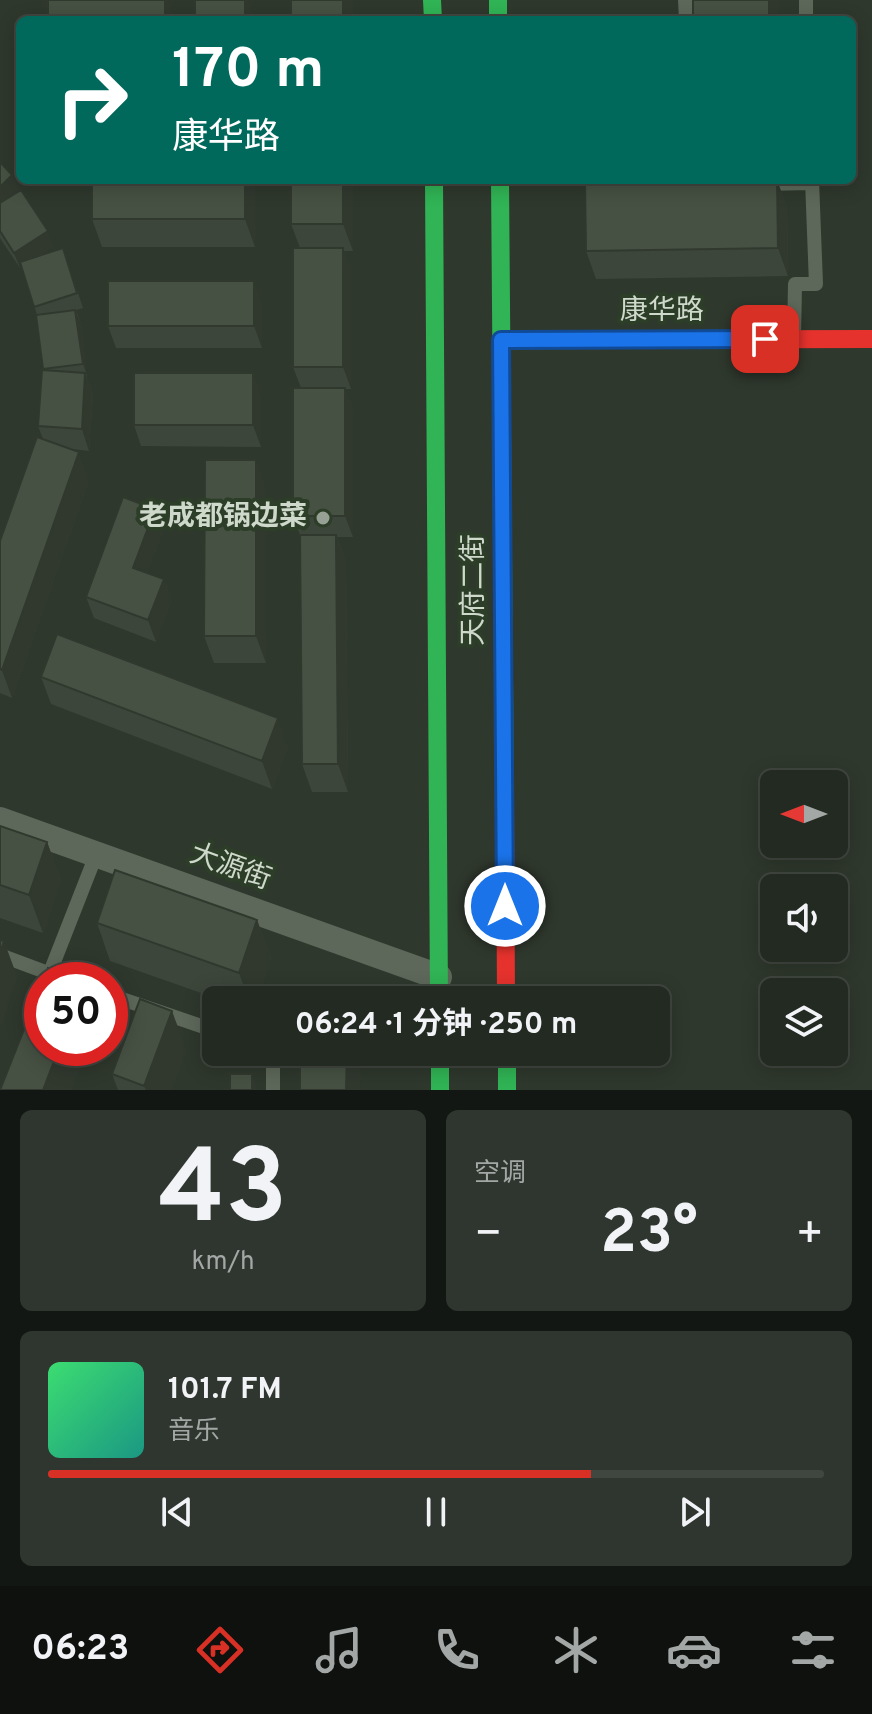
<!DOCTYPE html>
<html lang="zh">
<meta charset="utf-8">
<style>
body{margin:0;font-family:Overpass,"Noto Sans SC",sans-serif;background:#2f362f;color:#f1f3f6;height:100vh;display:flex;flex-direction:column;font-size:30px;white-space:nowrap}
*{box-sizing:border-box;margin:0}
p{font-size:26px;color:#a3a7a5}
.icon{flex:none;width:44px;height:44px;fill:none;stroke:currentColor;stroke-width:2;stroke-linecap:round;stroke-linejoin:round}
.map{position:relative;height:1090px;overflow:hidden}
.drawer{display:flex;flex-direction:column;gap:20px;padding:20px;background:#131713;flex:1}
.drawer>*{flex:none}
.guide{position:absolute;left:16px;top:16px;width:840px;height:168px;border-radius:12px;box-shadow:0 4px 20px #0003,0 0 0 2px #404640;background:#00695c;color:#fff;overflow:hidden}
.needle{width:52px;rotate:270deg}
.controls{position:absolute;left:760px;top:770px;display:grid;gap:16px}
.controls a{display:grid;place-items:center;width:88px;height:88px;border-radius:12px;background:#232a22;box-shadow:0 4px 20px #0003,0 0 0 2px #404640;font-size:40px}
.speed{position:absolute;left:24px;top:962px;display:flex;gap:16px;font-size:40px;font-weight:700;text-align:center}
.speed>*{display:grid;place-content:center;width:104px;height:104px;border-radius:50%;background:#232a22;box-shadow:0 4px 20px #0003,0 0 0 2px #404640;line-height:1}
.speed .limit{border:12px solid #d22;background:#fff;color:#111}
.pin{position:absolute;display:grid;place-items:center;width:68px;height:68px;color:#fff;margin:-34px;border-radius:16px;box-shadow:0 4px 12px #0006}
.me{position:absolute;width:88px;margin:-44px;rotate:0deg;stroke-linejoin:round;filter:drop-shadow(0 0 6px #0008)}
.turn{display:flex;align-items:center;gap:28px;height:168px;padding:0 24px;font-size:36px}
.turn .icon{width:104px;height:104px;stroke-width:2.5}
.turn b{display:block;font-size:56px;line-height:68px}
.big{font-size:60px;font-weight:700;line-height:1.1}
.drawer .card{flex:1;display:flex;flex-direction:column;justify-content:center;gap:12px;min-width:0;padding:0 28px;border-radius:12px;background:#2f362f}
.drawer .dial{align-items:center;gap:0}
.dial b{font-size:104px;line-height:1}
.song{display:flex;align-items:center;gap:24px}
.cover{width:96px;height:96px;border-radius:12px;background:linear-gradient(135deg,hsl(140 70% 55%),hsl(170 70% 35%))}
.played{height:8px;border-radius:4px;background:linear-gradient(90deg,#d93025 70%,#404640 70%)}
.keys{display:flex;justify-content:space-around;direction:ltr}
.heat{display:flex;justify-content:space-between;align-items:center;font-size:44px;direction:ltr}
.drawer .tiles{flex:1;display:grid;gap:20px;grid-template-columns:1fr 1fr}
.card:last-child{grid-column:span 2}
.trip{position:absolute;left:202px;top:986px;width:468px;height:80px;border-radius:12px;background:#232a22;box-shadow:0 4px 20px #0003,0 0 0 2px #404640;font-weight:700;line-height:80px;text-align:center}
.dock{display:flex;height:128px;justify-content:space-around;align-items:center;background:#0e110e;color:#a3a7a5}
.dock .icon{width:56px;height:56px}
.dock .active{color:#d93025}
.dock b{font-size:36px;color:#f1f3f6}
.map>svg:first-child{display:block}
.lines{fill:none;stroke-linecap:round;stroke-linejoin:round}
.lane{stroke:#5d685a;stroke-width:14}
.street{stroke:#5d685a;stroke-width:26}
.fast{stroke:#30b455;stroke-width:18}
.jam{stroke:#e5322d;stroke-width:18}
.wall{fill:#3c463a}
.shaded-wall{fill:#31392f}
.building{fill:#465143;stroke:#31392f;stroke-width:2}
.route-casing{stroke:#114b97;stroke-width:20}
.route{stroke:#1a73e8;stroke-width:14}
.poi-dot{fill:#96a094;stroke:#2c3d28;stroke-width:3}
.labels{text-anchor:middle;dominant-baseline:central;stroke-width:8;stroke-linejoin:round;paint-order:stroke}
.street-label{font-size:28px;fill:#ced8cb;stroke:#2c3d28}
.poi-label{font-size:28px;font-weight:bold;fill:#ced8cb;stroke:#2c3d28;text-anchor:end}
</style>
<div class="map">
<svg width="872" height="1090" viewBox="0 0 872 1090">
<rect width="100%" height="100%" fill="#2f382d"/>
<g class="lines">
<path class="lane" d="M685 0 686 20
M806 0V20
M760 184 812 183
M794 339 795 284H816L812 180
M0 955 67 980
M47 980 96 855
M110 995 216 1031
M273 1052V1090"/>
<path class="street" d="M0 820 439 977"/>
<path class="fast" d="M432 0 433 20
M498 0V20
M434 180 439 1000
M500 180 505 804
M440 1052V1090
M507 1052V1090"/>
<path class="jam" d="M501 340 872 339
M505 804 506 1000"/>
</g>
<path class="wall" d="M0 162 12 175 18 190 11 196 53 246 38 256 63 248 83 308 76 310 81 324 87 378 93 394 89 451 72 449 89 480 12 698 0 693V541L43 439 38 426 43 370 37 315 22 267 20 268 0 238Z
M255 180V247H102L92 219 195 185Z
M353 180V251H344L351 270V389H345L353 409V537H337L346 562 348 792H312L302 764 300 535 293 516 301 388 293 367 300 248 291 224Z
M777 180 787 208 788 276 596 279 586 251Z
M262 302V348H116L108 326Z
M261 395V447L141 446 134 425Z
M266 487V663H214L204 636Z
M155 509 163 531 147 573 164 579 171 601 156 642 94 618 86 597Z
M41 677 288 746 272 789 51 704Z
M0 826 47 842 61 880 43 933 0 918Z
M257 920 271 958 257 1000H221L110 961 97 923Z
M186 1049 171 1090H118L112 1074Z"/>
<path class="shaded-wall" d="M165 0H168L175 20H165Z
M245 0H248L255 20H245Z
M343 0H353V20H343Z
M769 0H779V20H769Z
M12 175 18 190 0 207V187Z
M245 180H255V247L245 219Z
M343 180H353V251L343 224Z
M777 180 787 208 788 276 778 248Z
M48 231 53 246 20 268 14 253Z
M343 248 351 270V389L343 367Z
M254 281 262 302V348L254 326Z
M75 310 81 324 88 378 83 364Z
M85 373 93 394 89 451 82 429Z
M253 373 261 395V447L253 425Z
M345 388 353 409V537L345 516Z
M79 452 89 480 12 698 2 670Z
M256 460 266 487V663L256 636Z
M155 509 163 531 141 589 133 568Z
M336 535 346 562 348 792 338 764Z
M164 579 171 601 156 642 148 620Z
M278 718 288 746 272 789 262 761Z
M47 842 61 880 43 933 29 895Z
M257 920 271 958 257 1000H249L239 973Z
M4 941 18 979 0 1030V953Z
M172 1011 186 1049 171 1090H146L144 1086Z
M59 1048H88L72 1090H43Z
M347 1052H361L360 1090H346Z
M252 1074 258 1090H252Z"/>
<path class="building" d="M48 0H165V20H48Z
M195 0H245V20H195Z
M291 0H343V20H291Z
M693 0H769V20H693Z
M0 162 12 175 0 187Z
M195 180H245V219H92V185H195Z
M291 180H343V224H291Z
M777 180 778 248 586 251 585 183Z
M21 190 48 231 14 253 0 231V203Z
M63 248 77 293 34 307 20 262Z
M293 248H343V367H293Z
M108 281H254V326H108Z
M75 310 83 364 43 369 36 315Z
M42 370 85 373 82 429 38 426Z
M134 373H253V425H134Z
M293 388H345V516H293Z
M37 437 79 452 2 670 0 669V541Z
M205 460H256V636H204Z
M123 497 155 509 133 568 164 579 148 620 86 597Z
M300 535H336L338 764H302Z
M57 634 278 718 262 761 41 677Z
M0 826 47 842 29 895 0 885Z
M115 870 257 920 239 973 97 923Z
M0 940 4 941 0 953Z
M48 968 77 980H44Z
M42 984V1048H59L43 1090H0Z
M140 999 172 1011 144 1086 112 1074Z
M300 1052H347L346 1090H300Z
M230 1074H252V1090H230Z"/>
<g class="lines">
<defs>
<path id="route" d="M505 906 501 340 765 339"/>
</defs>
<use href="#route" class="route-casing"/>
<use href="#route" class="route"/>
</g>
<circle class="poi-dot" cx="323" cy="518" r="8"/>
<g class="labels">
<g class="street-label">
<text x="662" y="312">康华路</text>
<text transform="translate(475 590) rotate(-90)">天府二街</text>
<text transform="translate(230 868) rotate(20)">大源街</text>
</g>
<g class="poi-label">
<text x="307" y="518">老成都锅边菜</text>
</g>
</g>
</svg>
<div class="controls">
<a><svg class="needle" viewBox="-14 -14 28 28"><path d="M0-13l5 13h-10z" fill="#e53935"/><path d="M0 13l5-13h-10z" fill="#a3a7a5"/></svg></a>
<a><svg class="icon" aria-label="sound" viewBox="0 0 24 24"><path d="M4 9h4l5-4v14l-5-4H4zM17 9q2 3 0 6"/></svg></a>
<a><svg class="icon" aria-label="layers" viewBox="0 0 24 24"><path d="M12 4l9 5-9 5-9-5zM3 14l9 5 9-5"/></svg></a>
</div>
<div class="speed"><div class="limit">50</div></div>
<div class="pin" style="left:765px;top:339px;background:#d93025"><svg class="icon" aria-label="arrive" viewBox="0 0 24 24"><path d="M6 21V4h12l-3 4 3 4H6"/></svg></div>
<svg class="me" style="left:505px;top:906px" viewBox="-20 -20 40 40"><circle r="17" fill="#1a73e8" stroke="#fff" stroke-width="3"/><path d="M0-11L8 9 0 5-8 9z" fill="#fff"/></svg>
<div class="trip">06:24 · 1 分钟 · 250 m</div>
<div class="guide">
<div class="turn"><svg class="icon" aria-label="right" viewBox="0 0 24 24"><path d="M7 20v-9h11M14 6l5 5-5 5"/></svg><div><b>170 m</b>康华路</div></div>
</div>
</div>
<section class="drawer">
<div class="tiles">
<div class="card dial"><b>43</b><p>km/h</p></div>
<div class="card"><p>空调</p>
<div class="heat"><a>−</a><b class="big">23°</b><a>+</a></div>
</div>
<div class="card">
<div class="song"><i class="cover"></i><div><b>101.7 FM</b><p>音乐</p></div></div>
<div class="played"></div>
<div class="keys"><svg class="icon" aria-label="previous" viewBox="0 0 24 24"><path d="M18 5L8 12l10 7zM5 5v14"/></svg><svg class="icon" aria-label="pause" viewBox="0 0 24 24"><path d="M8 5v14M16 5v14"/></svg><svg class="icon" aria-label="next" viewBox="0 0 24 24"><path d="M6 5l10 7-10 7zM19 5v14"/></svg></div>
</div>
</div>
</section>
<nav class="dock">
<b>06:23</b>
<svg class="icon active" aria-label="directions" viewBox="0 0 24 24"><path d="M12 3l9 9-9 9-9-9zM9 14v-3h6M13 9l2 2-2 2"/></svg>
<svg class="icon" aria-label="music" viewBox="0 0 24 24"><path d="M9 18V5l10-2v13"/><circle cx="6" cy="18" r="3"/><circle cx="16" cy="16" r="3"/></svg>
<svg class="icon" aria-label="phone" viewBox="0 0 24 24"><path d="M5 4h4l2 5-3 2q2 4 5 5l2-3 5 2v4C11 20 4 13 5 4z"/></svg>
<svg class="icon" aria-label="climate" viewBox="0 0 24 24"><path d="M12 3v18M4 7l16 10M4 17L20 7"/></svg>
<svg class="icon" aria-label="car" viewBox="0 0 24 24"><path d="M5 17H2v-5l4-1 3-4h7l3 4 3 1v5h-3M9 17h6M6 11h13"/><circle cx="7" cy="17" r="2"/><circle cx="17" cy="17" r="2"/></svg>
<svg class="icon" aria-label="filters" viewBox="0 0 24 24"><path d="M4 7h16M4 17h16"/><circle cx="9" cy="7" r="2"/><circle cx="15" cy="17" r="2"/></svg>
</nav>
